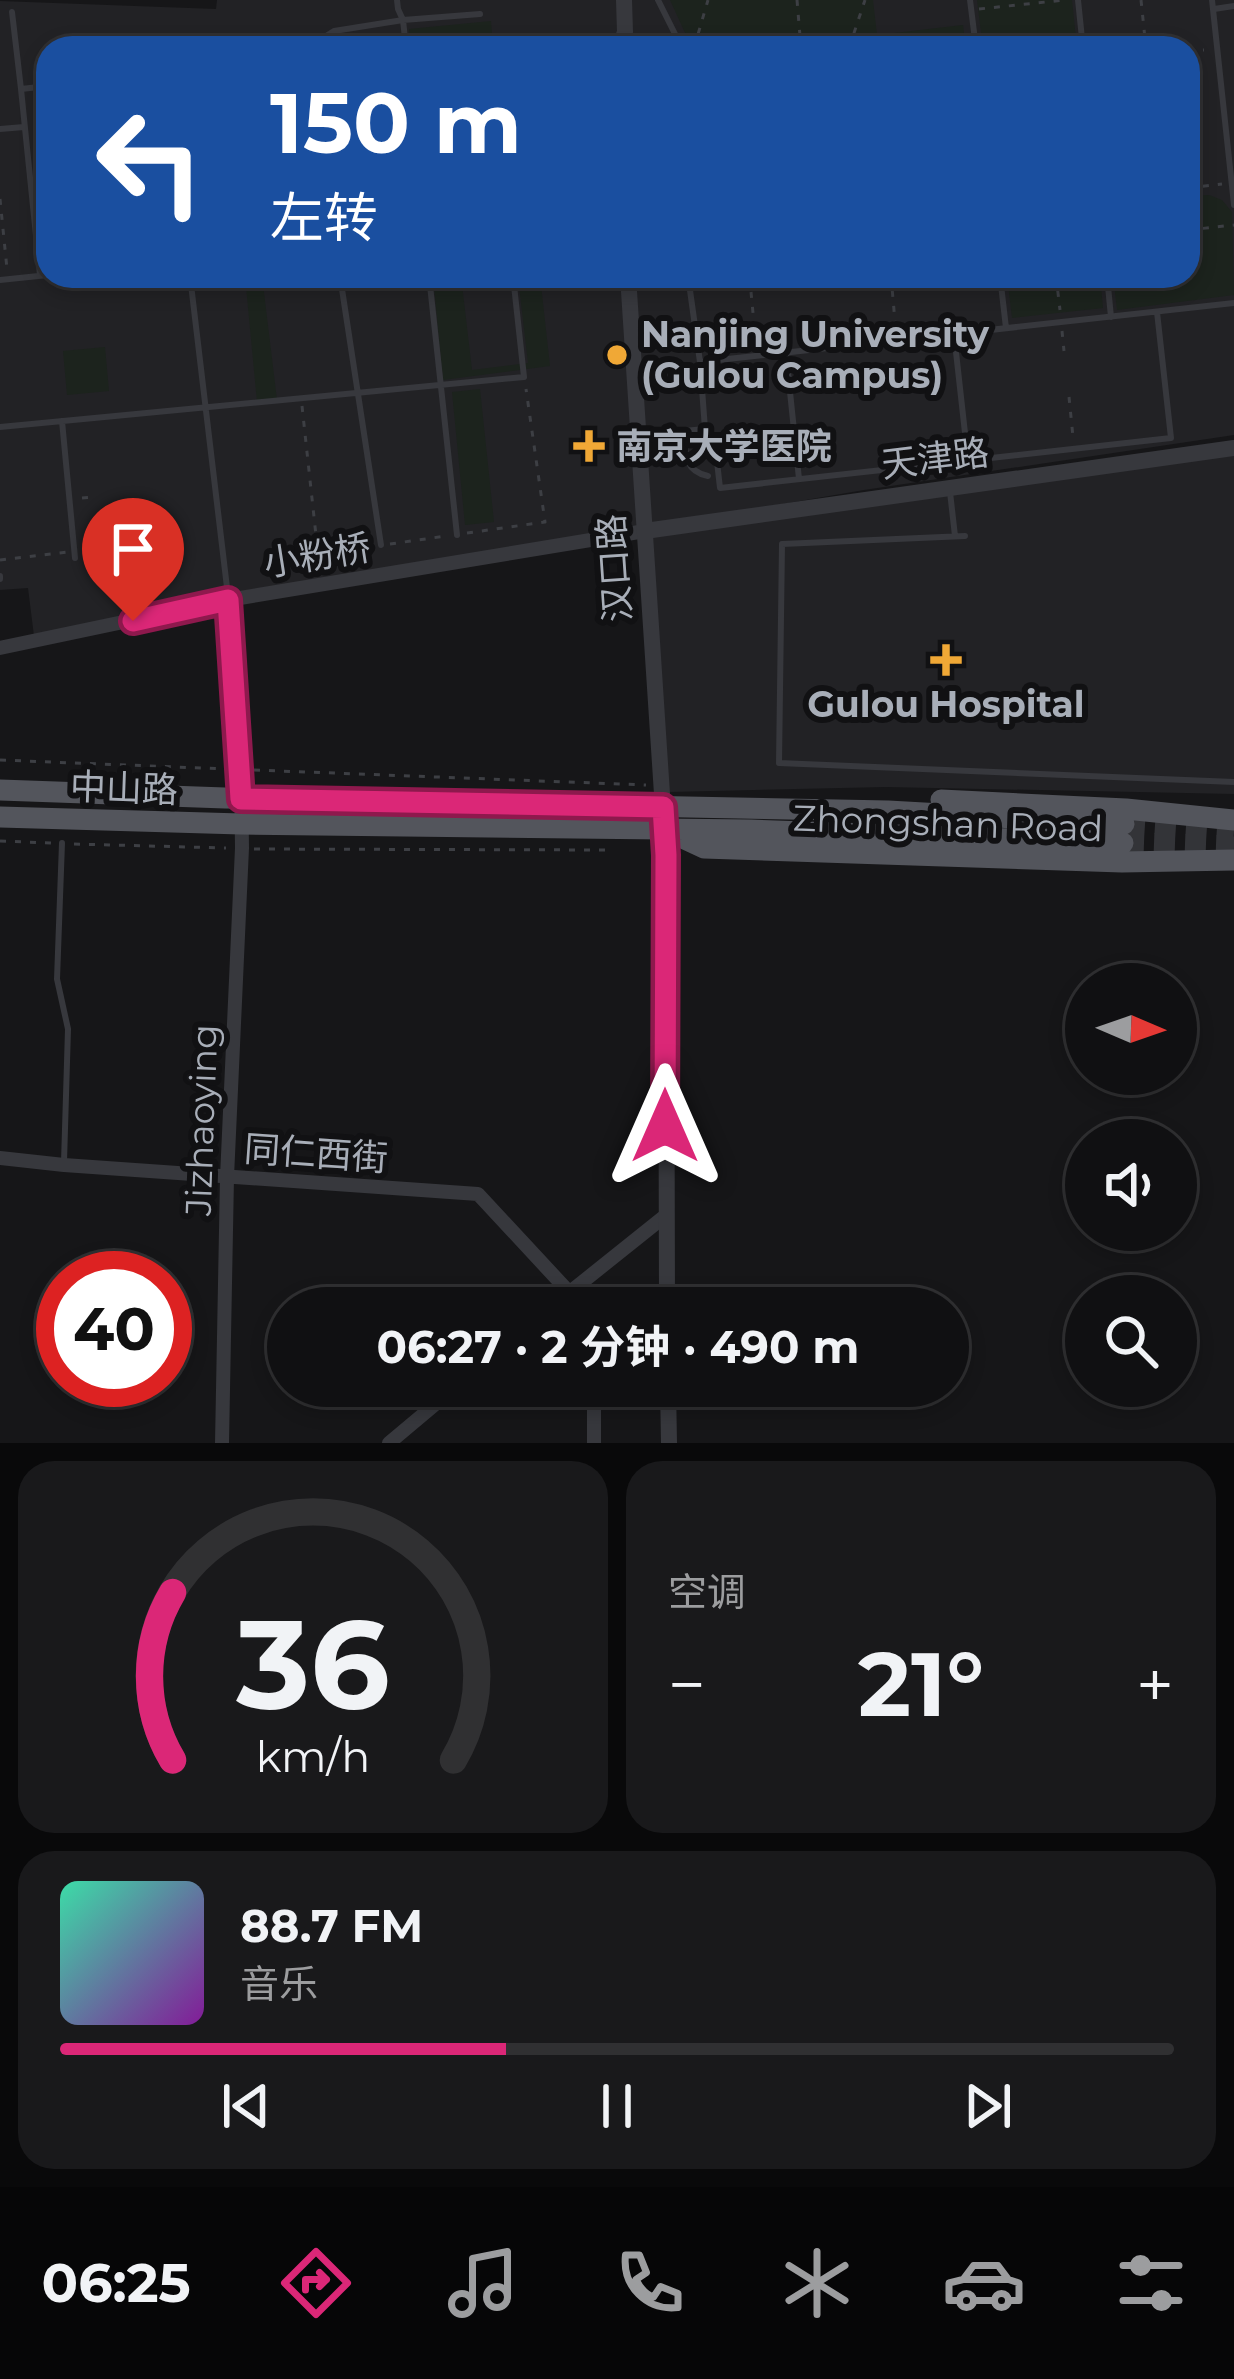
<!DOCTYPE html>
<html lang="zh">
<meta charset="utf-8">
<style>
body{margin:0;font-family:Montserrat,"Noto Sans SC",sans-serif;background:#19191b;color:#f1f3f6;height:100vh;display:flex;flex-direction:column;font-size:45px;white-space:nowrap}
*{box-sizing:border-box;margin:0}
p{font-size:39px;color:#9c9d9f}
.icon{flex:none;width:66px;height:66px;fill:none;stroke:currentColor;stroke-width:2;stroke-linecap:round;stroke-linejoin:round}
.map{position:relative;height:1443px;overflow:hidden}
.side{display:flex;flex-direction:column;gap:18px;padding:18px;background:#09090a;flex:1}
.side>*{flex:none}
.banner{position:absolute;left:36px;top:36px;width:1164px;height:252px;border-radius:36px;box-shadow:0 6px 18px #0003,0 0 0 3px #303032;background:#1a4fa0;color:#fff;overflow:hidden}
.needle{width:78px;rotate:92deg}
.tools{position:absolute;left:1065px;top:963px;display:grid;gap:24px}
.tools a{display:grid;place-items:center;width:132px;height:132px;border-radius:50%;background:#101012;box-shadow:0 6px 18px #0003,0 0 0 3px #303032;font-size:60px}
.speed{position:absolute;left:36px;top:1251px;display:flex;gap:24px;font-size:60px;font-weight:700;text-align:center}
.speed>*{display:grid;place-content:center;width:156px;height:156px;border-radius:50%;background:#101012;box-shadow:0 6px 18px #0003,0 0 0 3px #303032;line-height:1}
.speed .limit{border:18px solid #d22;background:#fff;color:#111}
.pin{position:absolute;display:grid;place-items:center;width:102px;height:102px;color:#fff;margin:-123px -51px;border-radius:50% 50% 50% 0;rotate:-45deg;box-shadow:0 0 12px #0007}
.pin .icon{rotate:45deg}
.me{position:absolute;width:132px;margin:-66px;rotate:0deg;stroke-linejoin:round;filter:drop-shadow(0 0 9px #0008)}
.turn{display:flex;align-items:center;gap:42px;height:252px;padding:0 36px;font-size:54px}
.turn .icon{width:156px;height:156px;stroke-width:2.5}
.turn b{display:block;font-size:84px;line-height:102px}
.big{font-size:90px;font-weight:700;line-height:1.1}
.side .widget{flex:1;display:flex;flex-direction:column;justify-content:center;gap:18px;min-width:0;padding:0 42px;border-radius:36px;background:#19191b}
.side .dial{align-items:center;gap:0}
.dial svg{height:312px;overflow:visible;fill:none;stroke:#303032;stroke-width:7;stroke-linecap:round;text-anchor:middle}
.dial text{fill:#f1f3f6;stroke:none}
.song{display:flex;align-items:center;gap:36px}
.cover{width:144px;height:144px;border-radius:18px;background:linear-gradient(135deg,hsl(160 70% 55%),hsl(290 70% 35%))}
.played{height:12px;border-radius:6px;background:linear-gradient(90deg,#db2777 40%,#303032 40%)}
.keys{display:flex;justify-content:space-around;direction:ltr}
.heat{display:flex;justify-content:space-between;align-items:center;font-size:66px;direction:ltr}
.side .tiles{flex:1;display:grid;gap:18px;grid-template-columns:1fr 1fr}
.widget:last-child{grid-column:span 2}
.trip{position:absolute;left:267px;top:1287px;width:702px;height:120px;border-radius:60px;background:#101012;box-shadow:0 6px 18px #0003,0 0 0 3px #303032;font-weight:700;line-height:120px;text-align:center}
.tab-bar{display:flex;height:192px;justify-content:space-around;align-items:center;background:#060607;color:#9c9d9f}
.tab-bar .icon{width:84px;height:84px}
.tab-bar .on{color:#db2777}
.tab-bar b{font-size:54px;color:#f1f3f6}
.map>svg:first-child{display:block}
.built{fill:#222225;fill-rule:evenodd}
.green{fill:#1c231d}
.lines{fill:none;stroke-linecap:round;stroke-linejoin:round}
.primary-tunnel{stroke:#333438;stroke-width:21;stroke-dasharray:21 10;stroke-linecap:butt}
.path{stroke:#3d3f44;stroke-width:3;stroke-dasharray:6 9;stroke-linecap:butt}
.service{stroke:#37383d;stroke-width:6}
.minor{stroke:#37383d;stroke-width:14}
.tertiary{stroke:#37383d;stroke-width:16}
.primary{stroke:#53555c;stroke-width:21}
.route-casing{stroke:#8e194d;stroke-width:30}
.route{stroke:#db2777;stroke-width:21}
.poi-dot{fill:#f0a836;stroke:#111113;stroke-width:4.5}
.labels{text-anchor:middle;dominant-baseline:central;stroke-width:12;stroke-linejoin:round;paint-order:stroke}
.poi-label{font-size:36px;font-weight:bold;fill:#a8aeb8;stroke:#111113;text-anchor:start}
.street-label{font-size:36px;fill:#a8aeb8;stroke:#111113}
</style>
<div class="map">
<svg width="1234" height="1443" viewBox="0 0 1234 1443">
<rect width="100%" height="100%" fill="#161618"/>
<path class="built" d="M217 0H1234V435L864 490 585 538 228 593 34 636 28 588 0 590V1L216 9ZM48 48H1188V276H48Z
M1234 448V794L886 787 669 792 649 534Z"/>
<path class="green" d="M670 0H873L877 35 963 25 966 48H692Z
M977 0H1072L1077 48H983Z
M491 21 493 48H411L409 29Z
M1209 195 1222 200 1232 212 1234 295 1117 310 1113 276H1188V196Z
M245 276H262L277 400 257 402Z
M433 276H461L472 370 528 363 518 277 540 276 550 366 443 380Z
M1007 276H1100L1103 308 1012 318Z
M105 347 109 391 67 395 63 351Z
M480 389 494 522 465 525 452 392Z"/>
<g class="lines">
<path class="primary-tunnel" d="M1124 824 1234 831
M1123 843 1234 847"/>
<path class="path" d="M797 0 801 48
M1141 0 1146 48
M979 9 1065 0
M694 48 708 0
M852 48V39L865 0
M1188 51 1204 50
M1188 188 1222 184
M0 199 7 269
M1188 230 1234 225
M891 276 896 333
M1056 276 1060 310
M439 281 467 278
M751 292 756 344
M1062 331 1064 351
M1069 397 1073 437
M302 406 318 554 369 547
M82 498 93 497
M467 533 545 522 526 389
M390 544 446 536
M0 560 67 552
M0 760 226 769
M254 770 646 785
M0 841 52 843
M74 844 226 848
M254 849 611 850"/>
<path class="service" d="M397 0 398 9 403 20 406 48
M658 0 682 48
M970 0 976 48
M1078 0 1083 48
M1212 0 1234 205
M1214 9 1234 6
M12 12 21 89
M307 48 334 31 403 20 480 14
M0 129 24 127
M40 275 21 89 48 86
M190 276 228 596
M340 276 381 545
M429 276 457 535
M688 276 700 362 705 429 684 431C685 453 684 471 708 476
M1000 276 1006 328
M1107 276 1111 317
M0 280 48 275
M954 334 968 460
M786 353 799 479
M700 362 1234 303
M62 421 75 558
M0 427 524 377 513 276
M705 429 708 454 716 453 720 488 1171 438 1157 312
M950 492 955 536
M965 536 782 544 779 763 1234 782
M0 576V579
M62 843 57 979 68 1029 64 1162"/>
<path class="minor" d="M0 648 228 600 645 531
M0 1158 64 1165 478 1194 569 1292 577 1308
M550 1308 665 1216
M222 1443 227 1177 242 848 241 770 228 600
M389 1443 457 1386
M594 1443V1386"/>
<path class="tertiary" d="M619 48 625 32 624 0
M628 276 666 855 667 1308
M645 531 1234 448
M668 1386 669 1443"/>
<path class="primary" d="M0 790 225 798 888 811 1124 824
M941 800 1126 809 1234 820
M0 817 241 824 751 830 1123 843
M674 834 704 848 1122 862 1234 860"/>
</g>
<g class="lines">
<defs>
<path id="route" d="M133 621 228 600 241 799 663 807 666 855 665 1126"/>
</defs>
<use href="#route" class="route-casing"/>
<use href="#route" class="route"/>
</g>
<g class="poi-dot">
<circle cx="617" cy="355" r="12"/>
<path d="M583 428h12v12h12v12h-12v12h-12v-12h-12v-12h12z"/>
<path d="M940 642h12v12h12v12h-12v12h-12v-12h-12v-12h12z"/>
</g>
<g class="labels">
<g class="poi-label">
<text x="641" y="334">Nanjing University<tspan x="641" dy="41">(Gulou Campus)</tspan></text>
<text x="616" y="446">南京大学医院</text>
<text x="946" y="704" text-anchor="middle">Gulou Hospital</text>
</g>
<g class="street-label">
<text transform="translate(935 458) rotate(-7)">天津路</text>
<text transform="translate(317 555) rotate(-9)">小粉桥</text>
<text transform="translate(614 568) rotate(-94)">汉口路</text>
<text transform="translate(124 788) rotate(2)">中山路</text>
<text transform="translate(948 823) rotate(2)">Zhongshan Road</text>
<text transform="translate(201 1120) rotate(-88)">Jizhaoying</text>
<text transform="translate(316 1153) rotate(4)">同仁西街</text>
</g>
</g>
</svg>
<div class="tools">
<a><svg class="needle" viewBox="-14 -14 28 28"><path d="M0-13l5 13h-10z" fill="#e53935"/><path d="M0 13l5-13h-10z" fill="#9c9d9f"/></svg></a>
<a><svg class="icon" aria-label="sound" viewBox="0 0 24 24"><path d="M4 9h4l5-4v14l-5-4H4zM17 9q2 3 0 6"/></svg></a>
<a><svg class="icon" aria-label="search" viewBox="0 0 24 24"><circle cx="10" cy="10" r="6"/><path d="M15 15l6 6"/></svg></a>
</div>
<div class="speed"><div class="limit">40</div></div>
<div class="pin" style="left:133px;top:621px;background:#d93025"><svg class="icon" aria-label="arrive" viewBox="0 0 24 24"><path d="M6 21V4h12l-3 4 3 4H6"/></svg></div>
<svg class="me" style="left:665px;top:1126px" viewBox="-20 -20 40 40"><path d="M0-17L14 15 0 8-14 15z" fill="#db2777" stroke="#fff" stroke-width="4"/></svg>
<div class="trip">06:27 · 2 分钟 · 490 m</div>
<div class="banner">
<div class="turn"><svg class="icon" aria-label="left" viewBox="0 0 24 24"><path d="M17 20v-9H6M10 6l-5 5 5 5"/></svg><div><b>150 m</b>左转</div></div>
</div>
</div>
<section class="side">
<div class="tiles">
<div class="widget dial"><svg viewBox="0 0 100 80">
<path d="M14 69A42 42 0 1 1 86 69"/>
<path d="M14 69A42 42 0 0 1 14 26" stroke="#db2777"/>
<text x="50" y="56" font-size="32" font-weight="700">36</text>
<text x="50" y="72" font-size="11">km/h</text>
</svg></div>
<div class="widget"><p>空调</p>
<div class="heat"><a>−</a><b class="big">21°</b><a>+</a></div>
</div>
<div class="widget">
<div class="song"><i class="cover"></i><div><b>88.7 FM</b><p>音乐</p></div></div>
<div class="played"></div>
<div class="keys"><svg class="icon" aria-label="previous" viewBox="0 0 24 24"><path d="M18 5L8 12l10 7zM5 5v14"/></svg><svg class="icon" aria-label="pause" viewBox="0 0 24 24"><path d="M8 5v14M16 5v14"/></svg><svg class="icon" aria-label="next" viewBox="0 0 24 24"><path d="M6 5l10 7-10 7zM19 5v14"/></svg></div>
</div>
</div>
</section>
<nav class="tab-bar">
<b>06:25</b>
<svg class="icon on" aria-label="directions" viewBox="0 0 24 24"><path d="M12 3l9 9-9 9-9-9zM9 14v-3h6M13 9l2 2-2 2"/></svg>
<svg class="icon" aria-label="music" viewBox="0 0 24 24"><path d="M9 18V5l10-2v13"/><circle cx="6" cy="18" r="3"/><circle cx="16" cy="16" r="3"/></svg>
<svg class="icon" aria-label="phone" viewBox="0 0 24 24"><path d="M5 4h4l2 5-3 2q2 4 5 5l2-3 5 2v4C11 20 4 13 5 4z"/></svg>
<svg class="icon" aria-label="climate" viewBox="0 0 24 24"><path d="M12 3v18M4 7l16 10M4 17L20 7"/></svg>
<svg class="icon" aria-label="car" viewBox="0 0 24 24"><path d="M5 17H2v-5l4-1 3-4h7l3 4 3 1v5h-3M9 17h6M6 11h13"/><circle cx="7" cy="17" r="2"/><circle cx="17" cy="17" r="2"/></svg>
<svg class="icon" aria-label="filters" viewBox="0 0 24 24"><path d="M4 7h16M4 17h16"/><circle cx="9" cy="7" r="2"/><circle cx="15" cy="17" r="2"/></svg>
</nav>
